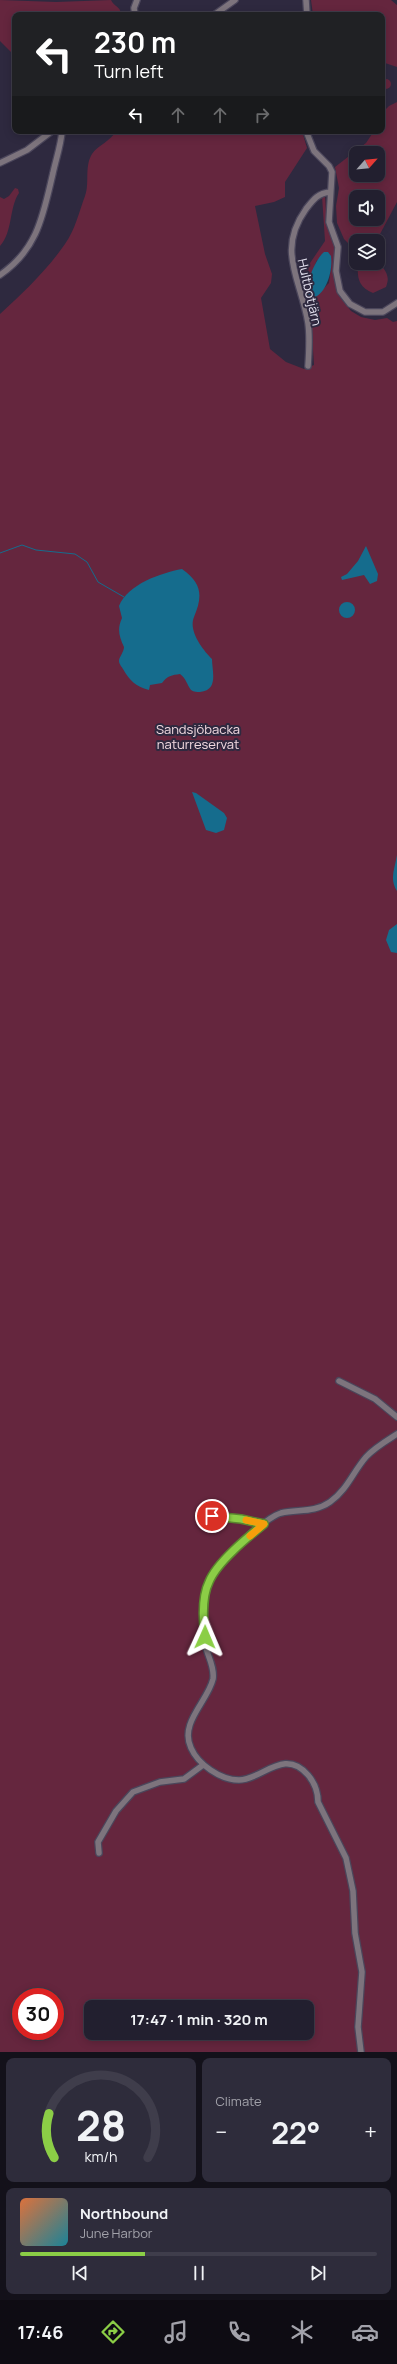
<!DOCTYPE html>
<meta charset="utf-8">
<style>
body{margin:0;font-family:Manrope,sans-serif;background:#2e2c3b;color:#f1f3f6;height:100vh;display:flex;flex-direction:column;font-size:15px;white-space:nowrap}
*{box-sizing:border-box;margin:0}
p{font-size:13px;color:#a2a2aa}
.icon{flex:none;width:22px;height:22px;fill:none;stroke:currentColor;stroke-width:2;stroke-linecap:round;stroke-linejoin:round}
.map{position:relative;height:2052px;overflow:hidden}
.sheet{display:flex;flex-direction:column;gap:6px;padding:6px;background:#13111a;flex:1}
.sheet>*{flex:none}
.top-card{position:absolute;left:12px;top:12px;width:373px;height:122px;border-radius:8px;box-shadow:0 2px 10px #0003,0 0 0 1px #3f3d4b;background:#202124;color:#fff;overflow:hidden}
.needle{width:26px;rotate:63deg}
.buttons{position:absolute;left:349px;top:146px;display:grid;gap:8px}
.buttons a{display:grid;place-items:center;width:36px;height:36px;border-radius:8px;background:#221f2f;box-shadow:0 2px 10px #0003,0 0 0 1px #3f3d4b;font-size:20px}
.speed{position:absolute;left:12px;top:1988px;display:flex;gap:8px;font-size:20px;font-weight:700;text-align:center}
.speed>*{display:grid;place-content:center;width:52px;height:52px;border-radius:50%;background:#221f2f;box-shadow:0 2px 10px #0003,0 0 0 1px #3f3d4b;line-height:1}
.speed .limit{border:6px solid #d22;background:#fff;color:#111}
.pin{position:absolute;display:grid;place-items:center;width:34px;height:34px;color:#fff;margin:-17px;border:2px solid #fff;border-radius:50%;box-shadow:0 1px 4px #0007}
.me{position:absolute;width:44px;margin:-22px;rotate:1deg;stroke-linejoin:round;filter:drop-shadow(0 0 3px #0008)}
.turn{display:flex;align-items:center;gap:14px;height:84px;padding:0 16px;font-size:18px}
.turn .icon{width:52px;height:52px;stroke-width:2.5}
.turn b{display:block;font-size:28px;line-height:34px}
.lanes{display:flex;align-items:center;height:38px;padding:0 16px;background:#0003;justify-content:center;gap:20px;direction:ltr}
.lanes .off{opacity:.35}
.big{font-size:30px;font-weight:700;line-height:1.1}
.sheet .card{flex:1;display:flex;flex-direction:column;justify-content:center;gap:6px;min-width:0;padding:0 14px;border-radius:8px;background:#2e2c3b}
.sheet .dial{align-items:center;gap:0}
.dial svg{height:104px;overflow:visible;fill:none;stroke:#3f3d4b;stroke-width:7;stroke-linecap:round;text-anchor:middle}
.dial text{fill:#f1f3f6;stroke:none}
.song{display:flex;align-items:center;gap:12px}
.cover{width:48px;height:48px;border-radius:6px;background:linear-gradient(135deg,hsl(20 70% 55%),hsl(190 70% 35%))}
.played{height:4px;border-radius:2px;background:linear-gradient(90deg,#8bce46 35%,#3f3d4b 35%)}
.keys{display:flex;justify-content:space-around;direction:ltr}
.heat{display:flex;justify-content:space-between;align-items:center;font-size:22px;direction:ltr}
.sheet .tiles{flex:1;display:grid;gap:6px;grid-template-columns:1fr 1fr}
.card:last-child{grid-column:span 2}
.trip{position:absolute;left:84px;top:2000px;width:230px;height:40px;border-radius:8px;background:#221f2f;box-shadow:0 2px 10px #0003,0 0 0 1px #3f3d4b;font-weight:700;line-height:40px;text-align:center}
.tab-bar{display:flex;height:64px;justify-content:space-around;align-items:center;background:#0e0c13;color:#a2a2aa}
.tab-bar .icon{width:28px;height:28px}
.tab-bar .current{color:#8bce46}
.tab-bar b{font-size:18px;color:#f1f3f6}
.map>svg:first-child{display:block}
.green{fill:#65263e;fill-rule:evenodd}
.water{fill:#156c8d}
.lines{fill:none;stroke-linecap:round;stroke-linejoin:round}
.stream{stroke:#156c8d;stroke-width:1}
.minor-casing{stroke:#4b465b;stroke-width:8}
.minor{stroke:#7d747d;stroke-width:5.5}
.route-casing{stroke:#5a862e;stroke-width:10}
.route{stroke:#8bce46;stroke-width:7}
.slow{stroke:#f59e0b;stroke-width:7}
.labels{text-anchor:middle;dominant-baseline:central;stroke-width:4;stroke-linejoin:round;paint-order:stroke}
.street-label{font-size:13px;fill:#e3e0ee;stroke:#2e293f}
.park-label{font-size:13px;fill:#f3dae1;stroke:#2e293f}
</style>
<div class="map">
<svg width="397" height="2052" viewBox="0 0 397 2052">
<rect width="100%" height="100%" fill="#2e293f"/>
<path class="green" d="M0 0 56 2 111 0C114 7 121 6 121 15H15V56L0 41Z
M311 0H391L397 5V67L382 62V15H313Z
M381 84a5 5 0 1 1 10 0a5 5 0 1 1-10 0Z
M397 102V202L380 234 377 235 373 233 375 241H356V251L344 239 337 223 336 206 339 188 335 167 366 143 374 131H382V113L389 106ZM356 153H378V175H356ZM356 197H378V219H356Z
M116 131H302L307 148 285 182V197L274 202 255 206 265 254 272 274 271 283 261 298 270 349 286 362 304 369 314 365 311 320 313 303 307 305 296 270 308 266 325 241 322 196 325 195 327 227 336 248 334 276 339 296 351 311 361 317 375 320 387 318 393 322 397 321V2052H0V314C23 293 47 270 65 244 75 230 79 212 85 196 90 183 84 167 92 154 98 145 111 141 116 131ZM317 260 331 266 329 283 314 298 308 294C310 280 312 273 317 260ZM21 1997H55V2031H21ZM91 2007H307V2033H91Z
M15 188 18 189 19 193C9 207 13 232 0 246V197L4 199 9 196Z
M378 257C381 270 392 272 386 287L373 293C358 287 357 277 358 263H378Z"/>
<path class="water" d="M324 252H328L331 256C333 270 327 296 310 299 302 290 315 259 324 252Z
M366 546 378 574 377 581 370 584 364 575 342 580 341 577 347 574 358 561Z
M182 569C202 583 203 596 194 617 188 631 203 650 212 659 212 671 219 690 200 692 197 692 194 692 191 690 187 685 186 678 180 674 172 675 167 676 162 683L150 685 149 690C135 686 130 681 123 669 122 667 119 664 119 661 119 657 124 652 124 647 119 636 117 629 122 618L119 606C128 584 161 573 182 569Z
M339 610a8 8 0 1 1 16 0a8 8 0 1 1-16 0Z
M192 792 196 793 224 813 227 818 224 830 216 833 206 830Z
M397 855V891C389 879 395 868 397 855Z
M397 924V953L391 952 386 940 389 930Z"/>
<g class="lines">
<path class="stream" d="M0 553 22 545 36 550 75 554 87 562 98 582 124 597"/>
<defs>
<path id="minor" d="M306 0 307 15
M135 15 134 8 137 0
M214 15 235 0
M306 131 314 151 329 166 332 172 329 222 338 247 336 271 340 291 350 304 365 312H383L397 303
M0 163 27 150 52 131
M0 275C38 249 43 215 53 173 56 159 61 145 62 131
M308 366C309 352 310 337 308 323 301 279 276 251 306 209 313 200 318 193 330 192
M339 1381 375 1399 397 1417
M212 1516 241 1519 264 1524
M99 1853 98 1842 116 1811 133 1792 160 1782 184 1779 203 1765
M361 2052 358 2027 362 1972 355 1933 353 1891 346 1858 318 1802C318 1792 314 1782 308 1775 284 1747 262 1780 239 1780 220 1780 198 1764 191 1748 179 1723 208 1701 213 1679 215 1667 207 1655 205 1644 203 1627 203 1606 206 1589 210 1570 262 1519 281 1513 298 1509 314 1513 330 1502 347 1490 353 1472 366 1457 374 1448 386 1441 397 1434"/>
</defs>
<use href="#minor" class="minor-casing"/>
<use href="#minor" class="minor"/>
</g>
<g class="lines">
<defs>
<path id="route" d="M205 1637C203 1621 202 1596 209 1582 217 1562 248 1537 264 1524L241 1519 212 1516"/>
</defs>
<use href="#route" class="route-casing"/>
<use href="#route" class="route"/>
<path class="slow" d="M246 1520 264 1524 250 1536"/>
</g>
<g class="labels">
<g class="street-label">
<text transform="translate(310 292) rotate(77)">Hultbotjärn</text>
</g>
<g class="park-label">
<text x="198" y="729">Sandsjöbacka<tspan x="198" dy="15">naturreservat</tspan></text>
</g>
</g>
</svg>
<div class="buttons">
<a><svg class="needle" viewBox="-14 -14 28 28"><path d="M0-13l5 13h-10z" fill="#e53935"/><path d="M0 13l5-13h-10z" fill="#a2a2aa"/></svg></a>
<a><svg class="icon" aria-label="sound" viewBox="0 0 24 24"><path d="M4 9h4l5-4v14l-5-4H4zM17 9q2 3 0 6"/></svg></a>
<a><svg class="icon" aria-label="layers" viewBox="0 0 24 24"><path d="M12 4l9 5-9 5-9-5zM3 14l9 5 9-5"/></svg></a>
</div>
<div class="speed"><div class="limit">30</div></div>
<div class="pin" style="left:212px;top:1516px;background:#d93025"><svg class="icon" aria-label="arrive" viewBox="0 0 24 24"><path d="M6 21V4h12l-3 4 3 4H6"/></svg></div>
<svg class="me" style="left:205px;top:1637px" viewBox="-20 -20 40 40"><path d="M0-17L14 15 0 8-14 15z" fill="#8bce46" stroke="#fff" stroke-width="4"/></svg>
<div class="trip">17:47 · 1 min · 320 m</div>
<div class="top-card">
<div class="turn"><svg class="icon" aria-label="left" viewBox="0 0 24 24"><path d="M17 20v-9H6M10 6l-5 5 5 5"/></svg><div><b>230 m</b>Turn left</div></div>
<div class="lanes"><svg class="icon" aria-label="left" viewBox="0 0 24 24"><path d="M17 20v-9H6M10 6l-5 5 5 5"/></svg><svg class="icon off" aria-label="ahead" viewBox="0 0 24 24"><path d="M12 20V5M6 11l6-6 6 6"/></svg><svg class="icon off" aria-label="ahead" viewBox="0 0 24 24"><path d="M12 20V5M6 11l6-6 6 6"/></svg><svg class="icon off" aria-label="right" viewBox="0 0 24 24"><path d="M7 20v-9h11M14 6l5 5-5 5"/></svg></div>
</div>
</div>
<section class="sheet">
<div class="tiles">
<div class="card dial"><svg viewBox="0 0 100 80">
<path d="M14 69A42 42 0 1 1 86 69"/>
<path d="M14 69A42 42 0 0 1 10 35" stroke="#8bce46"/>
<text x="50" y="56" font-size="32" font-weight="700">28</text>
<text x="50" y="72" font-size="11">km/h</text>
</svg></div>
<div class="card"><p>Climate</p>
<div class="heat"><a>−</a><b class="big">22°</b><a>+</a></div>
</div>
<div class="card">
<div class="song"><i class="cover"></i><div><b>Northbound</b><p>June Harbor</p></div></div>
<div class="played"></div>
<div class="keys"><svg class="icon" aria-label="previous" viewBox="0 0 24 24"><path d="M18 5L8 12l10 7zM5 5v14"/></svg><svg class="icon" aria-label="pause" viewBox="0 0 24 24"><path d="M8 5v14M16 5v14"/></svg><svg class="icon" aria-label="next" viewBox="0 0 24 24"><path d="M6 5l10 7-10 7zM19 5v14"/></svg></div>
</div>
</div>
</section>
<nav class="tab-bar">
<b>17:46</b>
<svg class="icon current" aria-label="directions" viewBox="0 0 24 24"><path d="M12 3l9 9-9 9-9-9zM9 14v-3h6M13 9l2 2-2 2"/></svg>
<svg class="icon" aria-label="music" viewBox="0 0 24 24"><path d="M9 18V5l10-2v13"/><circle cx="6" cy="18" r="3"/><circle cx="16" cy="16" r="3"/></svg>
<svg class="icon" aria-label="phone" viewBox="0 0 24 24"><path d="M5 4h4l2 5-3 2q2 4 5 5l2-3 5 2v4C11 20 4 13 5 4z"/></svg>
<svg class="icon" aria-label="climate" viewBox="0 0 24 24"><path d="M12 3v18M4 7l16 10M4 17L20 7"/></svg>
<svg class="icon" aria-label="car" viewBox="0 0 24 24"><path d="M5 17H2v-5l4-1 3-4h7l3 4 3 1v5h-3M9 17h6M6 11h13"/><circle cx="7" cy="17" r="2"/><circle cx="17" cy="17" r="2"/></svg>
</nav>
